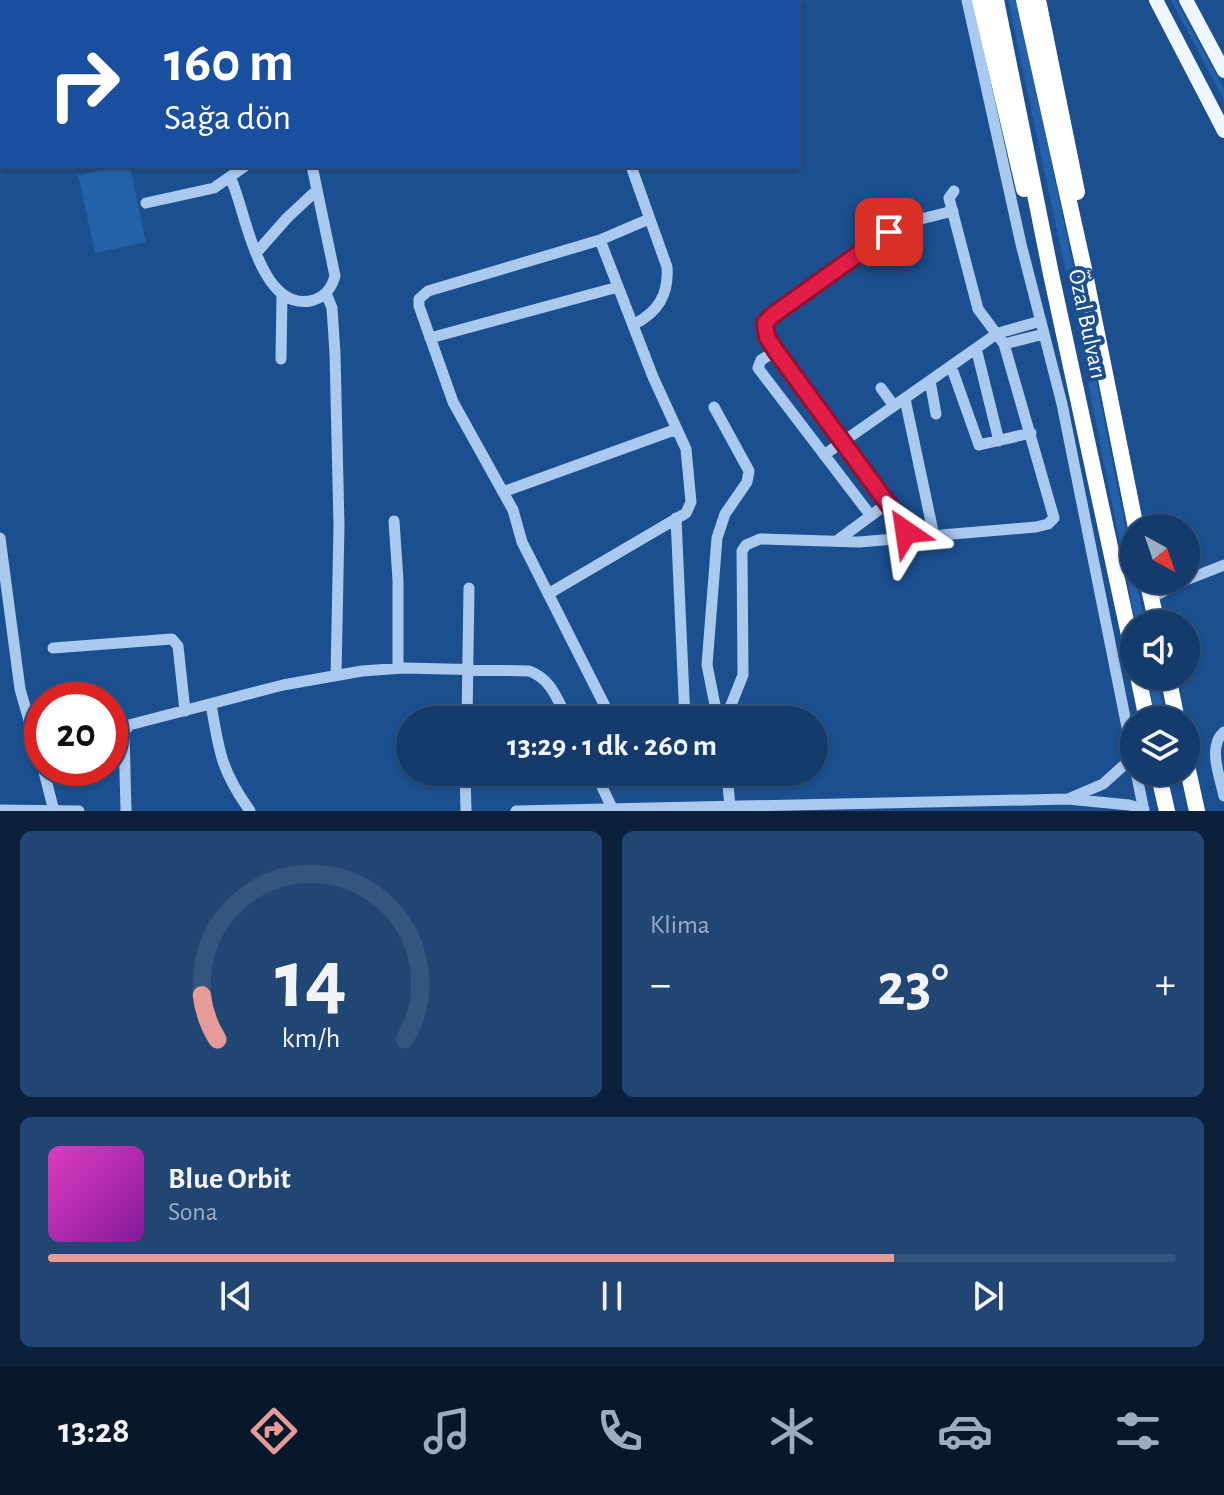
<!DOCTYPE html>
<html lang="tr">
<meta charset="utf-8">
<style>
body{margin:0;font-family:"Alegreya Sans",sans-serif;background:#214673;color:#f1f3f6;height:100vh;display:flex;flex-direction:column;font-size:30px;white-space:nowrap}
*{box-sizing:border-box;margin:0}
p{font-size:26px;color:#9dadc1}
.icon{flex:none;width:44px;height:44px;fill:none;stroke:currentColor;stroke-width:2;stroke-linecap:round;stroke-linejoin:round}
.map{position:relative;height:811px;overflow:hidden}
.panel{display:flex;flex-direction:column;gap:20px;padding:20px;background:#0b203b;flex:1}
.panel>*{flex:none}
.banner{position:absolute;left:0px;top:0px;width:800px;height:168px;box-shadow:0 2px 6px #0004,0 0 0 2px #33557e;background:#1a4fa0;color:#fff;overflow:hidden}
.needle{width:52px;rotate:140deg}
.fabs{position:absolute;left:1120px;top:514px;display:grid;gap:16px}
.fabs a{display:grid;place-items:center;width:80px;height:80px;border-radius:50%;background:#143b6b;box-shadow:0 2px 6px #0004,0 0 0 2px #33557e;font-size:40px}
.speed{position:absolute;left:24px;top:682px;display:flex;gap:16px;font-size:40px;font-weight:700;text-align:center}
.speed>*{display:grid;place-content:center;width:104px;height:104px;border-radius:50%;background:#143b6b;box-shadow:0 2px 6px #0004,0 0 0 2px #33557e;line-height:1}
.speed .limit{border:12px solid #d22;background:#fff;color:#111}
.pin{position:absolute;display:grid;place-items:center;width:68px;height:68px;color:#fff;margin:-34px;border-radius:16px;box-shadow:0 4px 12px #0006}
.me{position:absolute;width:88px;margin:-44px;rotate:328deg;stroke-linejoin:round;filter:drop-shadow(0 0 6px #0008)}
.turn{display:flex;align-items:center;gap:28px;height:168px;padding:0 32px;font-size:36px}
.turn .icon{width:104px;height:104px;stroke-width:2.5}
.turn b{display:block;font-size:56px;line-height:68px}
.big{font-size:60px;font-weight:600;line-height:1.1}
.panel .tile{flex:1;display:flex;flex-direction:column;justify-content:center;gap:12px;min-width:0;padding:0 28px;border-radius:12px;background:#214673}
.panel .dial{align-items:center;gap:0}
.dial svg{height:208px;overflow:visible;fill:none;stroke:#33557e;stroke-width:7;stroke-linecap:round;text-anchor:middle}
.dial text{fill:#f1f3f6;stroke:none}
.song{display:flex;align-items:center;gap:24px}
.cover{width:96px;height:96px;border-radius:12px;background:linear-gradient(135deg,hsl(310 70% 55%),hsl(290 70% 35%))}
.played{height:8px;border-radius:4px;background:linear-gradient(90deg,#e69b98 75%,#33557e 75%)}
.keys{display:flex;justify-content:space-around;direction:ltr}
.heat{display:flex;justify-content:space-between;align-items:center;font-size:44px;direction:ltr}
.panel .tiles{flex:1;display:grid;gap:20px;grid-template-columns:1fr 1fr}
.tile:last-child{grid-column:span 2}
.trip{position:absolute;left:396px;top:706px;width:432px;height:80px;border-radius:40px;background:#143b6b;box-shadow:0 2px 6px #0004,0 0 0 2px #33557e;font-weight:600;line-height:80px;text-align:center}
.tabs{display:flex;height:128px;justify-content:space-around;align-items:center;background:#08182b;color:#9dadc1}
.tabs .icon{width:56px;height:56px}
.tabs .current{color:#e69b98}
.tabs b{font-size:36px;color:#f1f3f6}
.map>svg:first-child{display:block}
.green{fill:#2461a8}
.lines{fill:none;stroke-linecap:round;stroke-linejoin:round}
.minor{stroke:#a9c9ee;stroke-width:11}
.major{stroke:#f0f6ff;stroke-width:14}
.highway{stroke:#fff;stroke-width:16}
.route-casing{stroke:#92132f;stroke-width:20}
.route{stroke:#e11d48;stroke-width:14}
.labels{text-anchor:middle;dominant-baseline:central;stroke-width:8;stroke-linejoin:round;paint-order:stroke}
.street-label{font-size:24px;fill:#fff;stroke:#1b4f8f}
</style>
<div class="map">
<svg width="1224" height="811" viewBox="0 0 1224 811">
<rect width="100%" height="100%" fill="#1b4f8f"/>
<path class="green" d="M1008 0H1017L1076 280 1145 624H1136L1067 278Z
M1171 0H1176L1219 80 1224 89V100Z
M121 166H130L146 242 95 253 78 175Z
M1147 676H1156L1166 720H1156Z"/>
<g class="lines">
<path class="minor" d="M92 0 94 2
M278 0V2
M315 0V2
M549 0V2
M967 0 1021 244 1062 404 1134 762
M111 2 119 0
M0 74 2 87
M631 166 667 267C669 295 658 312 633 325
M231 179C246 212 259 310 310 301 324 298 331 290 335 276L312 166
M954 191 949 198 978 309 1004 344 1044 334
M146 203 214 188 245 166
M257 252 287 218 317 190
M326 293 332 308 335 353 339 526 336 675
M995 334 1041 321
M430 338 618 287
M976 348 999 441
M776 351 761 360 758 368 871 516
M281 359 282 295
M951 366 979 445 1031 433
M930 381 936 414
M881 388 894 406
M905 399 934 536
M714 407 749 471 747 482 725 514 717 538 707 665 718 720
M824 455 995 335
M503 492 677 429
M676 518 685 720
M394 521 398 580V668
M0 538 20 689 42 766
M907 538 902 523 773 346 765 331V323L893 228 913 221 953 211
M838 540 888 503
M1186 580 1224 565
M548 594 686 513 691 502 686 449 653 377 600 240
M1151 598 1185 580
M53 648 172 639 178 646 185 711
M211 704C219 752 221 770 250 811
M467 720 469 588
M612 720 522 542 513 510 453 402 419 306V299L428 291 600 240 649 219
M725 720 743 675 742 551 746 545 760 539 859 542 1036 527 1048 524 1054 518 1004 344
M1224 732C1207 746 1220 777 1224 796
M1133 757 1103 784 1068 799 1129 805 1144 809
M43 768 54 811
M465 772 466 811
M595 772 613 810
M727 772 730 808
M1136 772 1144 811
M0 810 79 811
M126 811 124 732 129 725 283 685 362 671 404 668 529 671C551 678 558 701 568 720
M516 811 1068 799"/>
<path class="major" d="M1156 0 1224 131
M1186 0 1224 71"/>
<path class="highway" d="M980 0 1024 189
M996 0 1051 274 1134 658
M1024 0 1084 269 1136 528
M1038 0 1077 192
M1147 580 1157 624
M1138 676 1147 720
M1168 676 1177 720
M1186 761 1197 811
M1158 772 1167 811"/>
</g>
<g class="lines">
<defs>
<path id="route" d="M889 232 773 315 765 323 767 337 776 351 902 523 906 532"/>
</defs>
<use href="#route" class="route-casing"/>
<use href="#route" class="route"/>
</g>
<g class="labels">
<g class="street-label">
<text transform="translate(1087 324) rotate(78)">Özal Bulvarı</text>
</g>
</g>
</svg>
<div class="fabs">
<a><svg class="needle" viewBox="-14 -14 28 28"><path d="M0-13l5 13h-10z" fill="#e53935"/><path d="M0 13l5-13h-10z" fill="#9dadc1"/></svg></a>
<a><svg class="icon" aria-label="sound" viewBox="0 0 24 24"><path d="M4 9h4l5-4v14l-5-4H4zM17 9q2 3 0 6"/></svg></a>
<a><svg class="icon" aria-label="layers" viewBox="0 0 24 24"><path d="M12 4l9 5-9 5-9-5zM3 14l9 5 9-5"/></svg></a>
</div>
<div class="speed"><div class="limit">20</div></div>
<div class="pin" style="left:889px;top:232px;background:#d93025"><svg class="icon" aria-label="arrive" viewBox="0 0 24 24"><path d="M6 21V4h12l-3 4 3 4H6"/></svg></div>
<svg class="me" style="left:906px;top:532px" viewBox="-20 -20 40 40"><path d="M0-17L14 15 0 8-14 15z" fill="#e11d48" stroke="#fff" stroke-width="4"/></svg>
<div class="trip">13:29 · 1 dk · 260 m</div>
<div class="banner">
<div class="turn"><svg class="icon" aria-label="right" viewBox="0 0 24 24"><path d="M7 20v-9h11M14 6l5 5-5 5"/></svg><div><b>160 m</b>Sağa dön</div></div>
</div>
</div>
<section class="panel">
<div class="tiles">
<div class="tile dial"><svg viewBox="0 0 100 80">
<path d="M14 69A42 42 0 1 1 86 69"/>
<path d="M14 69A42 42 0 0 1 8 52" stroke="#e69b98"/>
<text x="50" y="56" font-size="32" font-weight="700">14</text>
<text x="50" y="72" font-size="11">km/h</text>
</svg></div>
<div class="tile"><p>Klima</p>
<div class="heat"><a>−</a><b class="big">23°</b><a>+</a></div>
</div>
<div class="tile">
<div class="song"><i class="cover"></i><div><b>Blue Orbit</b><p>Sona</p></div></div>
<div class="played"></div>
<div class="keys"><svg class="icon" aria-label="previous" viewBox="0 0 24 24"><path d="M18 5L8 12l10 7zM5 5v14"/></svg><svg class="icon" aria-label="pause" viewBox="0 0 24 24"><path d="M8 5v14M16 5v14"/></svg><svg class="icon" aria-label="next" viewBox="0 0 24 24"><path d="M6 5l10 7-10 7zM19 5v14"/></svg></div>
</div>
</div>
</section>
<nav class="tabs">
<b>13:28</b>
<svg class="icon current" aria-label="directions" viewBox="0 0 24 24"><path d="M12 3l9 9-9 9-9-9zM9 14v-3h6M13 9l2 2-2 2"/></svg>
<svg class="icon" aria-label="music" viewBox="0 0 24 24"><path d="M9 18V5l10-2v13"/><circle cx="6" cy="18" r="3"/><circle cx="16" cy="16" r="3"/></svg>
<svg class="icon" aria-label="phone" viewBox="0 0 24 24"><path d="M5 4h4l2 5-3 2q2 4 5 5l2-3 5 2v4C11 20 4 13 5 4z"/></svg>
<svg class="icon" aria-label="climate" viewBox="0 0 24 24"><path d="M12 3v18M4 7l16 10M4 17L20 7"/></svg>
<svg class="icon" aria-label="car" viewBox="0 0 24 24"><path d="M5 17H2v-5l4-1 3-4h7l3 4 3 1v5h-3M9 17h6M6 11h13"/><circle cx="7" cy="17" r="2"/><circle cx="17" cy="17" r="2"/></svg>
<svg class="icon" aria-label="filters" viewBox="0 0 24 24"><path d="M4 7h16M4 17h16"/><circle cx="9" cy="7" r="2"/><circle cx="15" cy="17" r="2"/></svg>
</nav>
